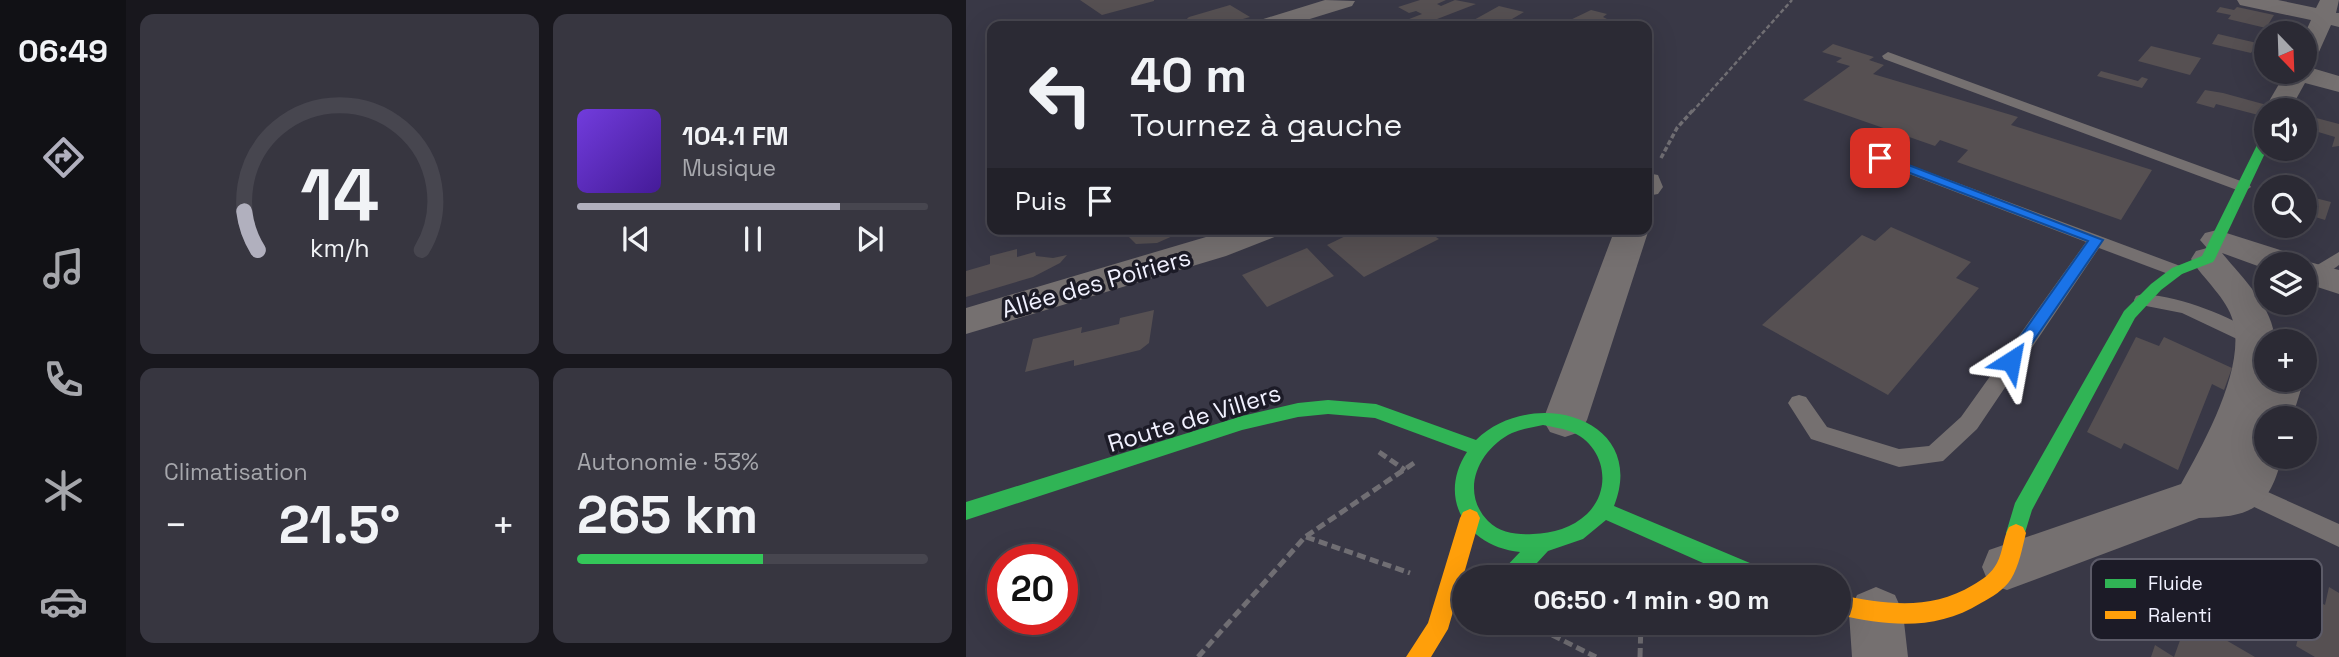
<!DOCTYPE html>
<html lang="fr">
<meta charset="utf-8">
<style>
body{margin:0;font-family:"Space Grotesk",sans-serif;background:#373640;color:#f1f3f6;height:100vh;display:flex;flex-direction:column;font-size:26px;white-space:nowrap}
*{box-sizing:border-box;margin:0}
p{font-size:23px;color:#a6a7ac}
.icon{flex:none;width:38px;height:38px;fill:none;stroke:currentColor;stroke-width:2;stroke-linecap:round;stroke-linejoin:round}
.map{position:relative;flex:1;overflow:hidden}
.details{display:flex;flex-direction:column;gap:14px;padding:14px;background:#18171d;width:840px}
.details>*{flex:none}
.banner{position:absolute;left:21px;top:21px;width:665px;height:214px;border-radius:14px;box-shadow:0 7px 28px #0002,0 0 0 2px #47464f;background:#2b2a34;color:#f1f3f6;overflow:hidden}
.needle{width:46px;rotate:157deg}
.buttons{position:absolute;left:1288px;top:21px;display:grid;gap:14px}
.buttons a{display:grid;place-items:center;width:63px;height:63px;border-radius:50%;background:#2b2a34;box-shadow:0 7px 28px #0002,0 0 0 2px #47464f;font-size:35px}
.speed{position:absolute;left:21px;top:544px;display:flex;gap:14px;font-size:35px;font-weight:700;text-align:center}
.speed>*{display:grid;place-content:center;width:91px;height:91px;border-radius:50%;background:#2b2a34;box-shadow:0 7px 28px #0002,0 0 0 2px #47464f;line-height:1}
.speed .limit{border:10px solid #d22;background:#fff;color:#111}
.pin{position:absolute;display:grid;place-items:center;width:60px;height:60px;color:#fff;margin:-30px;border-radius:14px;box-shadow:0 4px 10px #0006}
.me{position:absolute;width:77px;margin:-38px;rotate:34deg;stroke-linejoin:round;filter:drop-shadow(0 0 5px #0008)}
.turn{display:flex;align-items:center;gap:24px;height:147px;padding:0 28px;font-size:32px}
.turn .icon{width:91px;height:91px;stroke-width:2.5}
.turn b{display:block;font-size:49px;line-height:60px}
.then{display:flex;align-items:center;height:66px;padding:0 28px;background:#0003;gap:14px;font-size:26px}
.big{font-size:52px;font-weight:600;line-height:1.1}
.details .card{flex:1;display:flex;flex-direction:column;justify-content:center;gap:10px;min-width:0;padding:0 24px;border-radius:14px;background:#373640}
.details .dial{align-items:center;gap:0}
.dial svg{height:182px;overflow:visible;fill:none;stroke:#47464f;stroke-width:7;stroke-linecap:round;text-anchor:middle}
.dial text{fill:#f1f3f6;stroke:none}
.song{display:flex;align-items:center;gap:21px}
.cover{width:84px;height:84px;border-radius:10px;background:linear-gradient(135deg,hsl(260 70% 55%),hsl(260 70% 35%))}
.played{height:7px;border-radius:4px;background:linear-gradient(90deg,#b1b0be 75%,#47464f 75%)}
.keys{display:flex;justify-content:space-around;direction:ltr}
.heat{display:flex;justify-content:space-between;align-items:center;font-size:38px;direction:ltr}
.charge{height:10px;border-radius:5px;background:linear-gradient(90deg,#34c759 53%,#47464f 0)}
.details .tiles{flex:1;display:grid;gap:14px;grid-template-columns:repeat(2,1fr)}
.trip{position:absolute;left:486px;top:565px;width:399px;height:70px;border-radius:35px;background:#2b2a34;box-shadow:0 7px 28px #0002,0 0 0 2px #47464f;font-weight:600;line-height:70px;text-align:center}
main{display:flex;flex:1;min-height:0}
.tabs{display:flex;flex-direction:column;width:126px;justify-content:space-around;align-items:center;background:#111115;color:#a6a7ac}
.tabs .icon{width:49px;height:49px}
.tabs .on{color:#b1b0be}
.tabs b{font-size:32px;color:#f1f3f6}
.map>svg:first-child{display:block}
.building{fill:#565052}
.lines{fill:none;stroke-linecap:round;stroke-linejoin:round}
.path-far2{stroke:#706e73;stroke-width:2.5;stroke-dasharray:4.5 2.5;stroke-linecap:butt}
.path-far1{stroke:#706e73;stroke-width:3.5;stroke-dasharray:5 2.5;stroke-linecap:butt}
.path{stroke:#706e73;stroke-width:5;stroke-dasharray:9 4.5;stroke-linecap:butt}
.lane{fill:#757070;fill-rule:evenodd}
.street{fill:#757070;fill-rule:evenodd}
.fast{fill:#30b455;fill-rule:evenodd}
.slow{fill:#ff9f0a;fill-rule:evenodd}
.route{fill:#1a73e8;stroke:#114b97;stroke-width:2}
.labels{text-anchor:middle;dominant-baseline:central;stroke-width:7;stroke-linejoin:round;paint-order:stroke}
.street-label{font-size:24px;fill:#f1f1ff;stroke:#1c1b27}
.key{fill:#1c1b27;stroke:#5c5b68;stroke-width:2}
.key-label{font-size:19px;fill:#f1f1ff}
</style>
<main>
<nav class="tabs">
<b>06:49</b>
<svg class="icon on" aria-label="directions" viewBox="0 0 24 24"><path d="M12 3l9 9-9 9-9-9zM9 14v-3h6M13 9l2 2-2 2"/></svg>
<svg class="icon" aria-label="music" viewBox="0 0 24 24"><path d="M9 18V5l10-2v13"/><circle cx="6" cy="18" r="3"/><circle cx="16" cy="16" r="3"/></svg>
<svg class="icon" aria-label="phone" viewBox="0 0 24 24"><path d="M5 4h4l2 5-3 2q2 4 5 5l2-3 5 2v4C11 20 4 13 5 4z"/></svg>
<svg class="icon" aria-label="climate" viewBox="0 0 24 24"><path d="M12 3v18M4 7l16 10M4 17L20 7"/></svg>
<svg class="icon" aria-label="car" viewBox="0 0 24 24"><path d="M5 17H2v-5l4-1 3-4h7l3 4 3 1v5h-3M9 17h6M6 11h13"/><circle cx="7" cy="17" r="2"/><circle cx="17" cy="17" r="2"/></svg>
</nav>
<section class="details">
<div class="tiles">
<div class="card dial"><svg viewBox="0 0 100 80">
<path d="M14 69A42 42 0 1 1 86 69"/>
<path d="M14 69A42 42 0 0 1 8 52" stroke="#b1b0be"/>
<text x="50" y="56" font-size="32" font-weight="700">14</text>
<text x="50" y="72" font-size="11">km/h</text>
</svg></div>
<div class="card">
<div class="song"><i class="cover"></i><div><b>104.1 FM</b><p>Musique</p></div></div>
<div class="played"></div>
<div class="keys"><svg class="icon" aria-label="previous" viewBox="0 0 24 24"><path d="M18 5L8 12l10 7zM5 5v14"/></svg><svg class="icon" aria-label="pause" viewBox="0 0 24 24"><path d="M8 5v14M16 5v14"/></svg><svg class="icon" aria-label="next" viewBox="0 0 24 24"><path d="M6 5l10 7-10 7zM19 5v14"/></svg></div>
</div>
<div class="card"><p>Climatisation</p>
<div class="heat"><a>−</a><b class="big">21.5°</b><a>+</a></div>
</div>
<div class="card"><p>Autonomie · 53%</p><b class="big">265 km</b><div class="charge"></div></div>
</div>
</section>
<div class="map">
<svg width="1373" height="657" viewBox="0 0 1373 657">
<rect width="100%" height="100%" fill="#393846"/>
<path class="building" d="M114 0H188V1L136 15Z
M454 0H480L471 4 475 6 489 0 510 4 453 26 438 21 456 14 450 11 443 13 432 7Z
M264 5 284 17 252 26H213L223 17Z
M533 6 558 12 534 26H497Z
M1254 7 1268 10 1271 7 1308 15 1300 28 1262 19 1265 15 1250 12Z
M625 10 641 14 637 17 643 20 632 26H573L586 19 598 23Z
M1252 34 1291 43 1285 53 1246 44Z
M867 44 908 57 903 60 918 65 907 74 1052 117 1045 125 1186 170 1155 220 991 162 1002 150 974 140 969 146 837 100 884 66 870 62 876 58 856 52Z
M1185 46 1235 58 1224 75 1172 61Z
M1135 71 1172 81 1176 77 1182 79 1176 88 1131 76Z
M1239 90 1257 93 1319 110H1300V117L1250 104 1248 108 1230 103Z
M1339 115 1373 124V146L1366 147 1369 137 1339 128Z
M1349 198 1365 202 1359 220 1343 215Z
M925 227 1005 262 990 278 1013 288 922 395 796 325 896 235 909 241Z
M155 229H208L209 235 191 243 170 244Z
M394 229H458L473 239 398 277 361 245Z
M341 248 368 276 301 307 276 275Z
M51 249V257L69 252 70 256 87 258 101 255 94 263 67 277 0 297V271L24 264V256Z
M188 310 183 343 174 350 108 366V360L59 372 67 339 116 327 115 333 153 324 154 318Z
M1170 337 1193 346 1198 337 1266 368 1258 390 1246 384 1212 470 1158 443 1155 449 1121 432Z
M1363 587 1373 593V657H1349L1330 646 1343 597 1359 605Z
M1222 618 1289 657H1185L1189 645 1208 657Z"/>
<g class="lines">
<path class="path-far2" d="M726 112 826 0"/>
<path class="path-far1" d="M695 158 711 128 727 110"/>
<path class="path" d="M413 452 439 470
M340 537 444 573
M562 623 630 657
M232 657 339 537 448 463
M674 657 675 623"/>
<path class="lane" d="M922 52 1283 184 1285 187 1277 192 1271 190 918 59 916 56Z
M914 154 1217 267 1220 271 1211 277 1205 275 1133 248 1011 429 977 461 933 467 845 439 822 403 826 397 833 395 840 397 861 427 933 449 963 446 995 417 1120 242 909 161 907 158 909 155Z
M1373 252V265L1355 278H1343L1340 274 1343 270Z
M1177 294C1221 298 1259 315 1297 336L1300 341 1297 346 1290 348 1216 313 1170 304 1168 300 1170 296Z
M1275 480 1373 524V547L1267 497 1263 490 1267 483Z"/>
<path class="street" d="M359 0 389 1 386 6 321 26H288L291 21Z
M1271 0H1312L1350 8 1354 0H1373L1370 13H1373V27L1365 25 1348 63 1339 65V33L1345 20 1274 5Z
M1339 66 1373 76V92L1339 83 1324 110 1300 111 1299 108 1320 72H1339Z
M681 173 692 175 697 187 692 194 681 196Z
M681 226 683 229 621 420 614 432 599 437 584 432 577 420 649 229H681Z
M267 229H315L311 236 260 256 0 334V308Z
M1251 230 1333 256 1336 260 1373 270V294L1339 283V264H1300V269L1256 253C1277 279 1307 306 1309 341H1300V380H1338L1326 418H1300V457H1316C1303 509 1285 517 1233 518L1041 590 1023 584 1016 567 1023 550 1215 484C1238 443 1280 368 1267 321 1261 298 1237 279 1225 259L1230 251 1241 248 1234 240 1239 233Z
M910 587 929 595 937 613 942 657H886L883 613 891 595Z"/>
<path class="fast" d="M1300 135 1301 149 1249 259 1247 262 1216 274 1195 290 1169 318 1066 510 1057 539 1050 542 1043 539 1040 533 1049 503 1158 311 1185 284 1206 268 1236 256 1294 139Z
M362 400 410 404 510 440C566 385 683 418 648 506L803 571 806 578H771L640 520 617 539 582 551 557 578H533L536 571 554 552C502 547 470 499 501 452L409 418 362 414 332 417 276 430 0 520V502L276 416 332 403ZM577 425C586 427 595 428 603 431 638 443 648 488 621 514 606 528 587 533 567 534 551 535 534 533 522 521 493 491 513 449 546 433 556 429 567 427 577 425Z"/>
<path class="slow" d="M504 509 511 512 514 518 482 629 465 657H440L462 623 494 518 497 512Z
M1050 524 1057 527 1060 533C1056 549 1053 566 1045 579 1038 590 1026 597 1015 603 970 631 923 626 873 615V595C920 604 964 611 1007 585 1016 580 1026 573 1031 563 1037 552 1037 538 1043 527Z"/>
</g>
<path class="route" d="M914 154 1137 240 1051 365 1045 367 1037 361 1122 241 910 160V155Z"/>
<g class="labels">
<g class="street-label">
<text transform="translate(130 283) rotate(-16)">Allée des Poiriers</text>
<text transform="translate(228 418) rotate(-17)">Route de Villers</text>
</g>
</g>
<rect x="1125" y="559" width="231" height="81" rx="10" class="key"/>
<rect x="1139" y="579" width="31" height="9" fill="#30b455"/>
<rect x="1139" y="611" width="31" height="8" fill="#ff9f0a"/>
<g class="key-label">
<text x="1182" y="590">Fluide</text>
<text x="1182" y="622">Ralenti</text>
</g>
</svg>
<div class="buttons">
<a><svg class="needle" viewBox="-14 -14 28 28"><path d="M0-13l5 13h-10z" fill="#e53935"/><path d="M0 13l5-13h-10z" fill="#a6a7ac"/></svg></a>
<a><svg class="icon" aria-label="sound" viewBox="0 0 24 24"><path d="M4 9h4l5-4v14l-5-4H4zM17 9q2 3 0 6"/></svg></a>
<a><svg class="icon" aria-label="search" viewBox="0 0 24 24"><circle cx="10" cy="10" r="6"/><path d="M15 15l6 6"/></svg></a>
<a><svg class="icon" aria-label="layers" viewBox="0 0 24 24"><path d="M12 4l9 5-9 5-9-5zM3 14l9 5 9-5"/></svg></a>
<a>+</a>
<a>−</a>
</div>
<div class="speed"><div class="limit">20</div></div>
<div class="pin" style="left:914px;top:158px;background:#d93025"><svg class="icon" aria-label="arrive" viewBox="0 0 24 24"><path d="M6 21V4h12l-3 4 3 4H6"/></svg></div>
<svg class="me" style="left:1045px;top:361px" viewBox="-20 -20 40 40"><path d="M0-17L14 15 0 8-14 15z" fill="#1a73e8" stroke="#fff" stroke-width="4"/></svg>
<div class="trip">06:50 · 1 min · 90 m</div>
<div class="banner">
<div class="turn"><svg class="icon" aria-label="left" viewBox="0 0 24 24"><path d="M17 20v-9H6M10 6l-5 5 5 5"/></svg><div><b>40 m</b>Tournez à gauche</div></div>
<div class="then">Puis<svg class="icon" aria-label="arrive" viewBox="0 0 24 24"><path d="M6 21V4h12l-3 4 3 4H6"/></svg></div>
</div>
</div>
</main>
